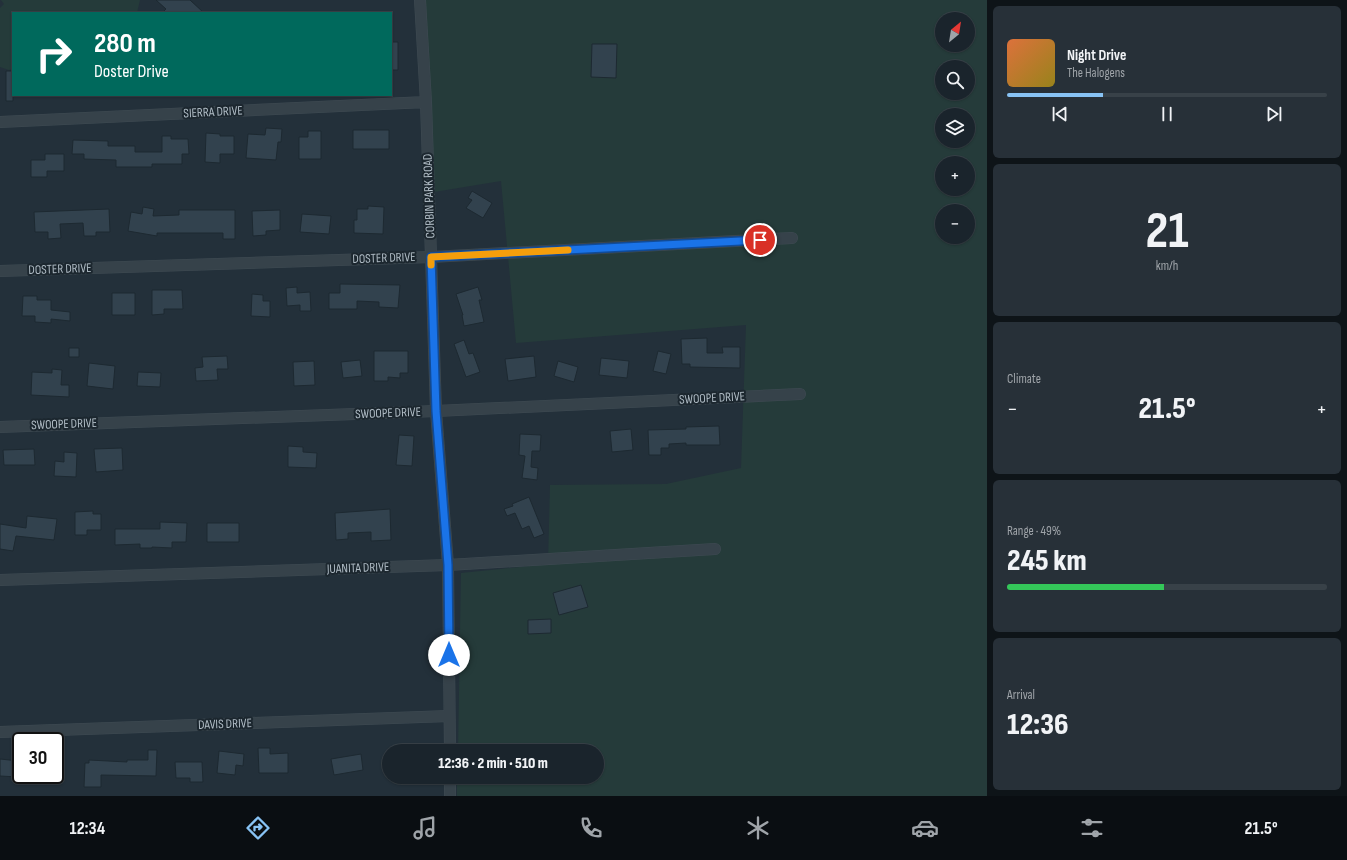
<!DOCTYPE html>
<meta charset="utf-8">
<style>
body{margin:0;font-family:"Sofia Sans Condensed",sans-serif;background:#273038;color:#f1f3f6;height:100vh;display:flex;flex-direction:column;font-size:15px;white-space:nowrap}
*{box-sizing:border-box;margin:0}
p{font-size:13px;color:#9fa4a9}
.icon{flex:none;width:22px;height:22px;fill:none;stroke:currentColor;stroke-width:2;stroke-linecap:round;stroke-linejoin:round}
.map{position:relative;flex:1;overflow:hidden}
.side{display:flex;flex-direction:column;gap:6px;padding:6px;background:#0e1418;width:360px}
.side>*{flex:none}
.top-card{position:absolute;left:12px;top:12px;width:380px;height:84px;border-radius:0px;box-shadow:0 1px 3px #0004,0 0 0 1px #384148;background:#00695c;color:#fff;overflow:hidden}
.needle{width:26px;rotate:30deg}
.tools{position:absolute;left:935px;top:12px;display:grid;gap:8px}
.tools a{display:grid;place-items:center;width:40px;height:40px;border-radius:50%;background:#1a242c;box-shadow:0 1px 3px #0004,0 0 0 1px #384148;font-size:20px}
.speed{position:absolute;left:12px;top:732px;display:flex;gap:8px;font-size:20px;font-weight:700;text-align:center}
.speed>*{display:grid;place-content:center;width:52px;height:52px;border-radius:50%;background:#1a242c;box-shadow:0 1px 3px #0004,0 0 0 1px #384148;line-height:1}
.speed .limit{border:2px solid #111;border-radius:6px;background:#fff;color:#111}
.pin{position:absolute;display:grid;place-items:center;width:34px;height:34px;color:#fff;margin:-17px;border:2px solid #fff;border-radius:50%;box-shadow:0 1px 4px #0007}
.me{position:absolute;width:44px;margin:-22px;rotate:0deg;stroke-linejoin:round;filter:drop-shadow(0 0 3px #0008)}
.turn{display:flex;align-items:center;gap:14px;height:84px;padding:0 16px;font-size:18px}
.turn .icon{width:52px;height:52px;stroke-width:2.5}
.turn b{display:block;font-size:28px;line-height:34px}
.big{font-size:30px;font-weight:800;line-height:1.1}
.side .widget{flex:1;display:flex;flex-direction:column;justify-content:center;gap:6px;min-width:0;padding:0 14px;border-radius:6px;background:#273038}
.side .dial{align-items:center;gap:0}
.dial b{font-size:52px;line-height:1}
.song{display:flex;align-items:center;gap:12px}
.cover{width:48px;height:48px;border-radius:6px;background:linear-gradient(135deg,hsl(20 70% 55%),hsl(50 70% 35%))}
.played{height:4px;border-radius:2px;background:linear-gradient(90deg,#88c3f5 30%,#384148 30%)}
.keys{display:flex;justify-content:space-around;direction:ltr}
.heat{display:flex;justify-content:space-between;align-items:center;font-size:22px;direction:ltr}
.charge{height:6px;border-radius:3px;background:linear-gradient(90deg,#34c759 49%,#384148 0)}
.trip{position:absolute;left:382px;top:744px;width:222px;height:40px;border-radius:20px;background:#1a242c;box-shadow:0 1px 3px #0004,0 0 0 1px #384148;font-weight:800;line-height:40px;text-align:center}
.dock{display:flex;height:64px;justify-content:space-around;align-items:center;background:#0a0e12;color:#9fa4a9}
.dock .icon{width:28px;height:28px}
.dock .on{color:#88c3f5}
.dock b{font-size:18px;color:#f1f3f6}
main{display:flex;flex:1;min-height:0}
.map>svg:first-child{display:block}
.green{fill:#253b3a;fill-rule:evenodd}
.building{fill:#32424e;stroke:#1d2931}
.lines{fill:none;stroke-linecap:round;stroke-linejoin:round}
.street-casing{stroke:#3f4b53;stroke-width:12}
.street{stroke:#36424a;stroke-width:11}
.route-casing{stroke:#114b97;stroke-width:10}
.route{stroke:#1a73e8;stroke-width:7}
.slow{stroke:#f59e0b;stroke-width:7}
.labels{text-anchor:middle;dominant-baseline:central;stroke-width:4;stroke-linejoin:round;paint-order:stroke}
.street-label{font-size:13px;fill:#b1bdc6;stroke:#1c272f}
</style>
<main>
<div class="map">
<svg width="987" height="796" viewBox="0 0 987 796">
<rect width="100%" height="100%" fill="#23303a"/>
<path class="green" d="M1 0H140L137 13H13V69L9 70 0 67V8L4 4Z
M415 0H987V796H457V777H597V751H458L461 573 548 564 550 485 666 484 741 468 746 325 516 343 501 181 428 193ZM942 19H968V45H942ZM942 67H968V93H942ZM942 115H968V141H942ZM942 163H968V189H942ZM942 211H968V237H942Z"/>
<path class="building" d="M156 0H190L204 13H162L166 9Z
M391 42H398V70H391Z
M592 44H617L616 78 591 77Z
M6 71H13V101H6Z
M266 128 282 129 281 142H278L276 160 246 158 248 134 265 135Z
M353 130H389V149H353Z
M308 131H321V159H299V137H308Z
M206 133 220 134V136H234V154H220V163L205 162Z
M162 136H171V139H188L189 154H182V164H152V167H116V160L84 159V154H72L73 140 108 141V146H135V152H162Z
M45 154H64V171H47V177H31V160H45Z
M472 191 492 203 483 218 466 208 472 200 468 198Z
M368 206 384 207 383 234 354 233V220H357V209H368Z
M143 207 154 209 153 216 179 215V210H235V239H223V233H157V236L128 231 131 212 142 214Z
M109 209 110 232H96V236H84L83 223 60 224 61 238 48 239V232H35L34 212Z
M280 210V230L266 231V235L253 236 252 211Z
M302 214 331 216 329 234 300 232Z
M340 284 400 285 398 308 379 307V302L357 301V309H329V293H340Z
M297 287V293L310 292 311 311H300V305L287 306 286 288Z
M478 287 482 300H479L484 322 464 326 462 315H463L456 294Z
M152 290H182L183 309H164V314L152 315Z
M112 293H135V315H112Z
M252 294 263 295V301H270V317L251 316Z
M23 296H37V300H51V310L70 312V321L51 319V323L35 322V316H22Z
M707 338V353H723L722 347H740V368L690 367V364H682L681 339Z
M464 340 469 354 473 353 480 372 466 377 454 344Z
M69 348H79V357H69Z
M374 351H408V373H400V378L388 377V381H374Z
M658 351 671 354 666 374 653 371Z
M227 356 228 369H217L218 380 196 381 195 368 203 367 202 357Z
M534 356 536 377 508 381 505 359Z
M601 358 629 361 627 378 599 375Z
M360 360 362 376 343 378 341 362Z
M314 361 315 385 294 386 293 362Z
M558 361 578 367 574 382 554 376Z
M89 363 115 366 113 389 87 386Z
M52 369 62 370 61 385H69V397L31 395 32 372 52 373Z
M138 372 161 373 160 387 137 386Z
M719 426 720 445H686V443L669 444V448H661V455H649L648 430 686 429V427Z
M631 429 633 450 612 452 610 431Z
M520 434 541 435 540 451H532L531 467 538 468 537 480 522 478 525 456 519 455Z
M399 435 414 436 412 466 396 465Z
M288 446 303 447V452L317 453 316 468 288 467Z
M122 448 123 470 96 472 94 449Z
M34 449 35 465H4L3 450Z
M64 452 77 453 76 477 54 476 55 461 64 462Z
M529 497 544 534 534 538 529 526 522 529 515 513 507 516 504 509 513 506 512 504Z
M390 509 391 540 371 541V532L348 533V539L336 540 335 513Z
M93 511V514H101V530H87V535H75V512Z
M27 516 57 519 54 540 16 536 13 551 0 549V524L26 528Z
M160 522 187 523 186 542H172V548L152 547V548H140V544L115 545V529H160Z
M207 523H239V542H207Z
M581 585 588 607 559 615 553 593Z
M551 619V633L528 634V620Z
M258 748H270V754L288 753V773H259Z
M148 750H157L156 776 101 775V787H84L85 763H89V760L127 762V760H148Z
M219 751 244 754 243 766 236 765 235 775 217 773Z
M361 754 363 770 334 775 331 759Z
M0 759 19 761 18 777 0 776Z
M175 762H202L203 782H190V778H176Z"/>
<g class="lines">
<defs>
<path id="street" d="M420 0 426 102 436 411 448 565 450 751
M0 122 426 102
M0 271 431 257 792 238
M0 427 436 411 800 394
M0 580 448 565 715 549
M0 732 449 716
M450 777V796"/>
</defs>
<use href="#street" class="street-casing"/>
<use href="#street" class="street"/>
</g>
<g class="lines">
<defs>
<path id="route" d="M449 655 448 565 436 411 431 257 760 240"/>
</defs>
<use href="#route" class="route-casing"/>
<use href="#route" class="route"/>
<path class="slow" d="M431 265V257L568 250"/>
</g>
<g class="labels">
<g class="street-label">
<text transform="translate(213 112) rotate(-3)">SIERRA DRIVE</text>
<text transform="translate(429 196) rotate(-92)">CORBIN PARK ROAD</text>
<text transform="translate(384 258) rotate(-2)">DOSTER DRIVE</text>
<text transform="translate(60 269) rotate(-2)">DOSTER DRIVE</text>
<text transform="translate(712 398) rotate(-3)">SWOOPE DRIVE</text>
<text transform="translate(388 413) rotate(-2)">SWOOPE DRIVE</text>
<text transform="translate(64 424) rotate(-2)">SWOOPE DRIVE</text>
<text transform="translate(358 568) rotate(-2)">JUANITA DRIVE</text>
<text transform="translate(225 724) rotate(-2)">DAVIS DRIVE</text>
</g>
</g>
</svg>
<div class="tools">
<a><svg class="needle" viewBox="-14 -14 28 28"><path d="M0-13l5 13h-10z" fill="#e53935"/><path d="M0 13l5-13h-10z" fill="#9fa4a9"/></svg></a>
<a><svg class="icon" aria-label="search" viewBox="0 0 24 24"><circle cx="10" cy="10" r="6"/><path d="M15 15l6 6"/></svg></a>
<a><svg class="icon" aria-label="layers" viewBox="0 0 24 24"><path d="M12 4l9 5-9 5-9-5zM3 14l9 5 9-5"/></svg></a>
<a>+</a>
<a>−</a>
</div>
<div class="speed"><div class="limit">30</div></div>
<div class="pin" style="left:760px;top:240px;background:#d93025"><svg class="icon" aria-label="arrive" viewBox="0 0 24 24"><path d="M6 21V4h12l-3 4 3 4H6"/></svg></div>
<svg class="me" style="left:449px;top:655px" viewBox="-20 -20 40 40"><circle r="19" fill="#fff"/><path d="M0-13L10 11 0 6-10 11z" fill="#1a73e8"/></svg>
<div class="trip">12:36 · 2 min · 510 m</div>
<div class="top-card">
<div class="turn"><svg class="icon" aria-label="right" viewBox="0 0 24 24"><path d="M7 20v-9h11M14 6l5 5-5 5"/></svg><div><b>280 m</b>Doster Drive</div></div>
</div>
</div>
<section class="side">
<div class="widget">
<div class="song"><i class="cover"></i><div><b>Night Drive</b><p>The Halogens</p></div></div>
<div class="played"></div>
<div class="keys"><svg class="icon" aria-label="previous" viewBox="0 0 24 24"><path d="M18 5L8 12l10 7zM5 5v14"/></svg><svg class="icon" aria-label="pause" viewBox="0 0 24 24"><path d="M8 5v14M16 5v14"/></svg><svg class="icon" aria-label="next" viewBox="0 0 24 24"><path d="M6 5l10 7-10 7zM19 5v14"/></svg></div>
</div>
<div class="widget dial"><b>21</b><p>km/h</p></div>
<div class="widget"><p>Climate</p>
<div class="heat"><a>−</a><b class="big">21.5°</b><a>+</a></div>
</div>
<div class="widget"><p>Range · 49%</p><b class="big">245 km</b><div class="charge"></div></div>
<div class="widget"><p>Arrival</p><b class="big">12:36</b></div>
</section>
</main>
<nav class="dock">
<b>12:34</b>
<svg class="icon on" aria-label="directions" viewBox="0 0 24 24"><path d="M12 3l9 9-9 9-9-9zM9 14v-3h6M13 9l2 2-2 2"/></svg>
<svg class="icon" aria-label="music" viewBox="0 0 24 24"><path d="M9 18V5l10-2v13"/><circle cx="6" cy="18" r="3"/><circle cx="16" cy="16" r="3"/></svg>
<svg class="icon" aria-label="phone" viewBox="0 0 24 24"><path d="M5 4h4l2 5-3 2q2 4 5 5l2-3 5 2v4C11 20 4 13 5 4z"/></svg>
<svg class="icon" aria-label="climate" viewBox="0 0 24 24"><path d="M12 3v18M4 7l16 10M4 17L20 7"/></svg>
<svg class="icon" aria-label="car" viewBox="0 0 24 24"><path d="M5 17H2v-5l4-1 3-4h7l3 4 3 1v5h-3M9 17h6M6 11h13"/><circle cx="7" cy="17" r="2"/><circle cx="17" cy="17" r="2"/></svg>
<svg class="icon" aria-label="filters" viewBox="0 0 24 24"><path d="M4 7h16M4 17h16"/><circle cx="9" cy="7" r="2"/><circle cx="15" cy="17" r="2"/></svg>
<b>21.5°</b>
</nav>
